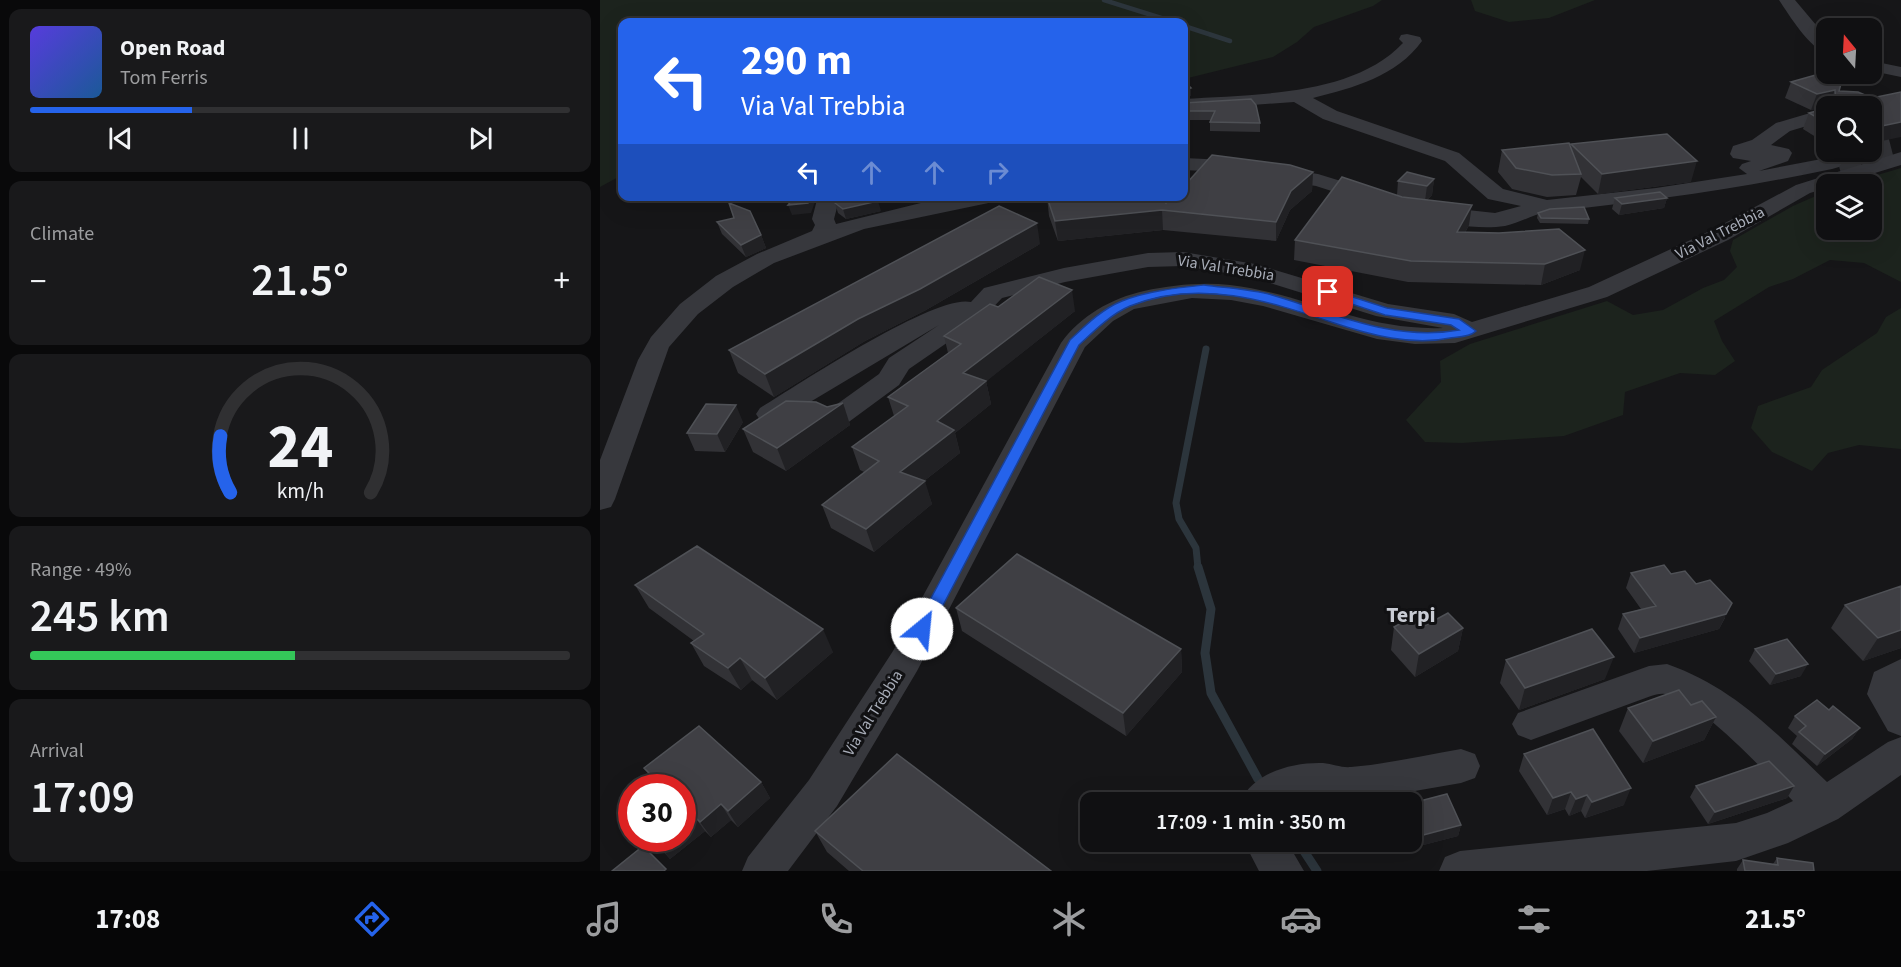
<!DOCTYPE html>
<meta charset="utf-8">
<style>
body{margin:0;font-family:"Source Sans 3",sans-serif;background:#19191b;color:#f1f3f6;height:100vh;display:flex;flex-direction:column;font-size:22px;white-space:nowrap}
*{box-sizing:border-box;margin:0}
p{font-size:20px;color:#9c9d9f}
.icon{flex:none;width:33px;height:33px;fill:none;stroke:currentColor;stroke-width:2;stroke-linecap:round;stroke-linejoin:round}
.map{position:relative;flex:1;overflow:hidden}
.drawer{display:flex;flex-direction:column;gap:9px;padding:9px;background:#09090a;width:600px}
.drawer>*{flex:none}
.hud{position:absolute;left:18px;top:18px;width:570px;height:183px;border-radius:12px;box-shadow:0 6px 24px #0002,0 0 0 2px #303032;background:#2563eb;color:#fff;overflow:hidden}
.needle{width:39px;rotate:342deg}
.buttons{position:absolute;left:1216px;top:18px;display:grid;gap:12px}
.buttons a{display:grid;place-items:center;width:66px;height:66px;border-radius:12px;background:#101012;box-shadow:0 6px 24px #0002,0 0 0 2px #303032;font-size:30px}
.speed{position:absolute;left:18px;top:774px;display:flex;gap:12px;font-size:30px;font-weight:700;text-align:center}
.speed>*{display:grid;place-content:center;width:78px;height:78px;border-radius:50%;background:#101012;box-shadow:0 6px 24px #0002,0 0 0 2px #303032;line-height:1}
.speed .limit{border:9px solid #d22;background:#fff;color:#111}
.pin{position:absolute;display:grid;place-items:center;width:51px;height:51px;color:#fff;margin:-26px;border-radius:12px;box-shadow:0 3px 9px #0006}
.me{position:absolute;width:66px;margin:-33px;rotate:28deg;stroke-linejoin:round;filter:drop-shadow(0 0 4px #0008)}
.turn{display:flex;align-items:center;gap:21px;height:126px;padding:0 24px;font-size:27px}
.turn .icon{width:78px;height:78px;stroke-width:2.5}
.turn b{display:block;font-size:42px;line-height:51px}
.lanes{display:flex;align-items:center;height:57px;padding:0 24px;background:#0003;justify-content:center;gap:30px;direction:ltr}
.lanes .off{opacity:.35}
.big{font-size:45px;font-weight:600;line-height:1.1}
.drawer .tile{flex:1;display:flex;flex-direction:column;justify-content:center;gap:9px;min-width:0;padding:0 21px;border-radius:12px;background:#19191b}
.drawer .dial{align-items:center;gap:0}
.dial svg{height:156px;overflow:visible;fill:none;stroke:#303032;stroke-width:7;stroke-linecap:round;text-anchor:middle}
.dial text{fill:#f1f3f6;stroke:none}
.song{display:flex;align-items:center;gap:18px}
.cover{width:72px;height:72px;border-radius:9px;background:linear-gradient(135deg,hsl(250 70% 55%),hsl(210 70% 35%))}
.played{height:6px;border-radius:3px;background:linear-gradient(90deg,#2563eb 30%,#303032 30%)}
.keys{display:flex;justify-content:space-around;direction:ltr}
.heat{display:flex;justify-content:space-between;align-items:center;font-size:33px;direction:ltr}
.charge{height:9px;border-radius:4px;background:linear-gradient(90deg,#34c759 49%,#303032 0)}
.trip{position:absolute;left:480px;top:792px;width:342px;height:60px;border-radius:12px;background:#101012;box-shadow:0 6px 24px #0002,0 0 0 2px #303032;font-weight:600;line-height:60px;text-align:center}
.menu{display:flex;height:96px;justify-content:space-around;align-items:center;background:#060607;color:#9c9d9f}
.menu .icon{width:42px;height:42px}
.menu .active{color:#2563eb}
.menu b{font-size:27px;color:#f1f3f6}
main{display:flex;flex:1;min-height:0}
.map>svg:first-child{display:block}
.green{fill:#1c231d}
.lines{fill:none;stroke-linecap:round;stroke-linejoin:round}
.stream-far2{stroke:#2c353c;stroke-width:4.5}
.stream-far1{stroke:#2c353c;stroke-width:7}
.stream{stroke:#2c353c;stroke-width:9}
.minor-tunnel{stroke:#333438;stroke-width:22;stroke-dasharray:22 11;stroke-linecap:butt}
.minor{fill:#37383d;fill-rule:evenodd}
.wall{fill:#323236}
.shaded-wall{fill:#212124}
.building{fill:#3f3f44;stroke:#4f5156;stroke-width:1.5}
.route{fill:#2563eb;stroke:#184099;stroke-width:1.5}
.labels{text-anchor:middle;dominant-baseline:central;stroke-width:6;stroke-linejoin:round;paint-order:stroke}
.street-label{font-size:16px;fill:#a8adb8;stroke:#111113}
.district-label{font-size:22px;font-weight:bold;fill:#c9ccd4;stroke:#111113}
</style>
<main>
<section class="drawer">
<div class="tile">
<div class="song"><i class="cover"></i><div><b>Open Road</b><p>Tom Ferris</p></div></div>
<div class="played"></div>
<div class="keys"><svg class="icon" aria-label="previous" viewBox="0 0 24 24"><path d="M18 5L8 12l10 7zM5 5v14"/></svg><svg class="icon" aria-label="pause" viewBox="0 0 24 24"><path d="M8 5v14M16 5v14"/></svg><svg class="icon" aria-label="next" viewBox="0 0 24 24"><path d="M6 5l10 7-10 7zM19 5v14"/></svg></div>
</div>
<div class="tile"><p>Climate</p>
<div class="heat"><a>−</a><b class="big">21.5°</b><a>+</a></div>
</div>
<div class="tile dial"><svg viewBox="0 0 100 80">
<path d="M14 69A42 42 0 1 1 86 69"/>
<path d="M14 69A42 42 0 0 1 9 40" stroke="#2563eb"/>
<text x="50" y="56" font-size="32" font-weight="700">24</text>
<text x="50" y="72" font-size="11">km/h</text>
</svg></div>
<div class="tile"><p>Range · 49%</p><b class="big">245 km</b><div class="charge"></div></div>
<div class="tile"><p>Arrival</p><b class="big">17:09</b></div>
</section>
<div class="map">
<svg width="1301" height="871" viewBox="0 0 1301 871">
<rect width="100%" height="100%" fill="#161618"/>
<path class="green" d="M0 0H782L773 6 714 27 697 42 673 57 584 79V22H22V175L0 187Z
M871 0H995L949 18 909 22 875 11Z
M1301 168V282L1264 263 1230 260 1193 279 1169 287 1114 321 1122 341 1135 361 1115 375 1080 373 1025 392 1023 415 964 436 862 443 825 442 806 420 841 382 840 361 870 344 1007 301 1033 315 1063 310 1103 288 1124 280 1137 267 1130 251 1133 240 1193 206 1227 191V230H1272V184H1247Z
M1301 308V449L1259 445 1228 453 1212 471 1172 452 1151 428 1158 406 1211 387 1222 370 1277 333 1286 317Z"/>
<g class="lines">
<path class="stream-far2" d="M504 0 574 22
M584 26 630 41"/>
<path class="stream-far1" d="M598 568 596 548 579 519 576 503 606 349"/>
<path class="stream" d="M598 567 611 609 605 653 611 693 658 779
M698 842 717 871"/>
<path class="minor-tunnel" d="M1238 162 1301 146"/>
<path class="minor" d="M1179 0H1195L1227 38V53C1210 49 1189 15 1179 0Z
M807 34 820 37 822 41C797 76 753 88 713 98L737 111 859 153 903 189 947 200 1056 188 1147 174 1139 168 1142 164 1151 161 1133 158 1130 154 1133 146 1152 140 1176 123 1227 108V120L1190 131 1171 145 1189 149 1192 153 1188 161 1159 171 1232 157 1239 159 1242 163 1239 167 1232 169C1138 189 1044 202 948 212 933 214 920 223 905 226 879 230 848 224 823 218L820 213 823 208 831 206 895 213 921 206 888 199 845 161 723 119 694 102 584 110V99C653 94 752 97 803 43L799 39 801 35Z
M1272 61 1301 67V77L1272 71Z
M1301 152V165L1239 184H1227V188L1210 193 1128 240 1007 297 855 343 815 344 777 339 663 306 631 300 592 298 534 309 513 321 485 347 317 671 237 806 188 871H142L148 857 209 780 293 651 461 343C480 316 512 298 544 291 573 285 601 282 630 285 706 294 762 331 843 328L776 316 651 277 583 266 548 267 465 282 402 298 383 318 309 369 299 385 246 424 236 427 226 424 222 418 226 412 279 374 289 358 339 325 180 420 170 423 160 420 156 414 160 408C196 386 336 293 371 302L384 288 464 268 548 253 583 252 655 264 788 304 854 314 872 322 989 287 1112 230 1196 185Z
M584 158 626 160 718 174 780 193 783 198 780 203 772 204 716 186 626 172 584 170Z
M218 196H240L234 219 236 224 349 196H400L398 201 264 229 174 263 133 287 98 314 69 347 15 499 11 507 0 510V460L38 360 51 337 80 304 116 276 157 254 212 231 215 225 212 219Z
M1301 659V736L1288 731 1267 694 1274 672Z
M1067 664C1135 688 1176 733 1227 782L1288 742 1301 737V775L1238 819 1188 843 1136 861 1047 871H839L845 857 860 851 1136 823 1167 813 1193 801C1169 776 1097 697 1065 694 1060 693 1055 695 1051 696L931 740 918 735 912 724 918 713 1049 666Z
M861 749 875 754 880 766 875 778 861 783 751 802 724 799 692 802H640C654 772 693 762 723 763 733 764 742 768 751 767 788 764 825 755 861 749Z
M644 842H687L704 871H659Z"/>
</g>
<path class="wall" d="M1191 82 1239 91 1272 106H1228L1211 110 1185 98Z
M584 102V103L660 123V132L610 131V122L611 120H584Z
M1227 108V144L1203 129 1209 113Z
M971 144 1091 182 998 194 981 177 976 195 947 197 912 189 898 172 902 150 970 148Z
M713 172 712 191 690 210 676 241 563 230 458 241 449 216 447 197 566 203 586 184Z
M834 179 832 195 827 200 869 225 865 233 980 270 941 285 808 282 694 260 695 240 797 195 798 181Z
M1015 198H1067L1064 208 1019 215 1012 209Z
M235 203 281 211 246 219 238 213Z
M938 213 989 219 988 224 940 223 937 218Z
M117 222 161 235 166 248 146 257 122 234Z
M440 244 326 310 265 341 174 397 138 373 129 350Z
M398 307 475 311 386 381 391 404 355 433 360 453 324 481 332 504 274 552 231 528 222 505 264 472 260 470 252 447 294 416 288 397 348 353 344 336Z
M243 403 250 425 186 471 153 452 143 429Z
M143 422 125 452 95 451 87 433Z
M1031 573 1096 584 1125 618 1119 629 1034 653 1018 629 1023 614 1041 609 1026 588Z
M35 585 233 652 177 700 152 680 141 690 104 666 91 643 94 641 49 608Z
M1245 605 1301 648 1263 661 1231 628Z
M356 608 581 649 582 672 526 736 362 631Z
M826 625 863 628 858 651 815 677 791 650 794 627Z
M1155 649 1201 676 1170 685 1149 661Z
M906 660 1005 679 919 710 900 683Z
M1091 705 1116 717 1104 740 1043 763 1019 731 1028 708Z
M1229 710 1260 728 1252 739 1217 766 1192 744 1197 736 1188 728 1195 716Z
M924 754 1024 805 985 818 981 811 969 816 965 809 947 815 919 771Z
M44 768 161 782 170 798 138 827 131 820 111 837 105 831 70 859 51 838H82V788H60Z
M1096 786H1194L1187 798 1108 824 1090 797Z
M861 825 858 836 804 850 801 842H812Z
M215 831 451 871H249L227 852Z
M1177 858 1214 871H1137V869L1143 860 1173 864Z"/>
<path class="shaded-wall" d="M591 88V96L584 98V90Z
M1235 90 1228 106 1211 110 1217 94Z
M1301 122V137L1272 143V128Z
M1097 161 1091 182 998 194 1002 174Z
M713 172 712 191 690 210 676 241V222L691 191Z
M834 179 832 195 825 201 827 186Z
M210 196H217L211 213 192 215 188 205Z
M1067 198 1064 208 1019 215 1022 204Z
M278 201 281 211 246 219 243 209Z
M872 205 869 225 854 252 857 232Z
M562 210 563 230 458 241 455 221Z
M437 223 440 244 326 310 265 341 174 397 165 374 258 319Z
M161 235 166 248 146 257 141 245Z
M985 250 980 270 941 285 945 264Z
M472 290 475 311 369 395 363 373Z
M386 381 391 404 355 433 360 453 307 494 300 472 337 421Z
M243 403 250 425 186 471 177 448Z
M136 405 143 422 125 452 117 434Z
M325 481 332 504 274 552 266 529Z
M1132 603 1119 629 1034 653 1040 638Z
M863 628 858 651 815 677 819 654Z
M223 629 233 652 177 700 165 678Z
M1301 630V648L1263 661 1278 638Z
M581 649 582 672 526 736 523 713Z
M1014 657 1005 679 919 710 925 688Z
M140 658 152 680 141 690 128 668Z
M1208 664 1201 676 1170 685 1176 674Z
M1116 717 1104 740 1043 763 1053 741Z
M1260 728 1252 739 1217 766 1225 754Z
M161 782 170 798 138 827 128 811Z
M1194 786 1187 798 1108 824 1115 812Z
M1031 788 1024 805 985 818 992 802Z
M971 792 965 809 947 815 953 798Z
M987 795 981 811 969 816 976 799Z
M121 804 131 820 111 837 100 822Z
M94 816 105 831 70 859 58 844 65 838H82V825Z
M861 825 858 836 804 850 806 842H812V838Z"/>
<path class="building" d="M1219 74 1241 84 1239 91 1258 92 1272 98 1301 92V122L1272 128V106H1231L1239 104 1236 103 1235 90 1217 94 1191 82Z
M589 86 591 88 584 90V87Z
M651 99 656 105 660 123 610 122 615 111H584V102V103Z
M1227 108V123L1209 113Z
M1067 134 1097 161 1002 174 971 144Z
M969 143 981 174 952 175 916 168 902 150Z
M612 155 690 165 713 172 691 191 676 222 562 210 455 221 447 197 561 196 566 203 570 196H584V183L586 184Z
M807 172 834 179 827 186 798 181Z
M742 177 802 197 872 205 857 232 899 233 959 229 985 250 945 264 811 261 695 240Z
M1060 192 1067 198 1022 204 1015 198Z
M195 196H210L208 203 188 205Z
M236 196H276L278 201 243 209 235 203Z
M129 203 150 211 161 235 141 245 117 222 134 218Z
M399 206 437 223 320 289 258 319 165 374 129 350Z
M984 207 989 219 941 218 938 213 950 209Z
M439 277 472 290 363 373 386 381 337 421 354 430 300 472 325 481 266 529 222 505 279 461 252 447 308 406 288 397 361 344 344 336 390 304 398 307Z
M186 401 216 402 227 407 243 403 177 448 143 429Z
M106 404 136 405 117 434 87 433Z
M97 546 223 629 165 678 140 658 128 668 91 643 104 634 35 585Z
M417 554 581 649 523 713 356 608Z
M1064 565 1071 574 1085 571 1096 584 1110 580 1132 603 1126 614 1040 638 1023 614 1056 606 1031 573Z
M1301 586V630L1278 638 1245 605Z
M848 613 863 628 819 654 794 627 816 615 826 625Z
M992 629 1014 657 925 688 906 660Z
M1187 639 1208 664 1176 674 1155 649Z
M1079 690 1091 705 1102 701 1116 717 1053 741 1028 708Z
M1217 700 1229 710 1233 706 1260 728 1225 754 1199 732 1206 726 1195 716Z
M99 726 161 782 128 811 121 804 100 822 94 816 82 825V788H64L44 768Z
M993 729 1031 788 992 802 987 795 976 799 971 792 953 798 924 754Z
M297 754 451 871H263L215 831Z
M1169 761 1194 786 1115 812 1096 786Z
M847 794 861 825 812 838V803Z
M53 838H65L58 844Z
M43 846 66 869 64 871H12Z
M1177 858 1213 863 1214 871H1145L1143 860 1178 865Z"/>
<path class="route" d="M604 285C626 288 650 289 672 295 734 313 793 342 859 330L851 325 785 315 724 295 723 292 728 289 787 308 859 319 876 331C870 337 858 337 850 338 812 346 770 335 734 323 668 301 599 278 530 306 511 314 494 331 479 345L328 634H317L314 629 317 624 470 340C485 326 502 309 522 301 547 291 576 288 604 285Z"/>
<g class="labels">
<g class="street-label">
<text transform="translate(1120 233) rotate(-27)">Via Val Trebbia</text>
<text transform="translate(626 268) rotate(9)">Via Val Trebbia</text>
<text transform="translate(273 713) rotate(-58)">Via Val Trebbia</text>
</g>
<g class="district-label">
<text x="811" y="615">Terpi</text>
</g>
</g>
</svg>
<div class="buttons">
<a><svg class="needle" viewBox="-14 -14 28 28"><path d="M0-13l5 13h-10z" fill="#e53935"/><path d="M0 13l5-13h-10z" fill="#9c9d9f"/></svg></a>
<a><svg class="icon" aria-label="search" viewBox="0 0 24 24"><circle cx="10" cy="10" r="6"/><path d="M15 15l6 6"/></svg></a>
<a><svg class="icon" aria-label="layers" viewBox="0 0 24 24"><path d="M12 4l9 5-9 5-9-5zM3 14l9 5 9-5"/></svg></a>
</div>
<div class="speed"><div class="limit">30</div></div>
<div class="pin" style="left:728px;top:292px;background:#d93025"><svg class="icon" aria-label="arrive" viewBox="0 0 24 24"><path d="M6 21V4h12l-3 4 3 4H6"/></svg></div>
<svg class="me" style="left:322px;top:629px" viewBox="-20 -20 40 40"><circle r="19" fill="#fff"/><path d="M0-13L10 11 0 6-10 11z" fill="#2563eb"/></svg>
<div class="trip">17:09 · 1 min · 350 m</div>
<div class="hud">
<div class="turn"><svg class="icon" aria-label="left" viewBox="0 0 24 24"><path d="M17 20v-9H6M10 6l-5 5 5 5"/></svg><div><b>290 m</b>Via Val Trebbia</div></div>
<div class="lanes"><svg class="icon" aria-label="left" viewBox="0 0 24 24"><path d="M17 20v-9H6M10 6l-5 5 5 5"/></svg><svg class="icon off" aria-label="ahead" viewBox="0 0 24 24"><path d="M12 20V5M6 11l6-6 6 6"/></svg><svg class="icon off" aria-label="ahead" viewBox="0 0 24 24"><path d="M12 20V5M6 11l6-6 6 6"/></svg><svg class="icon off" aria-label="right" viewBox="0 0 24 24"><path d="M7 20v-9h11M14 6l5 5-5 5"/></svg></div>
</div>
</div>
</main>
<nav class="menu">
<b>17:08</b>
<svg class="icon active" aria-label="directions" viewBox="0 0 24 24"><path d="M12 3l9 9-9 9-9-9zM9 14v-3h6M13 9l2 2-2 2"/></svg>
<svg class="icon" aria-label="music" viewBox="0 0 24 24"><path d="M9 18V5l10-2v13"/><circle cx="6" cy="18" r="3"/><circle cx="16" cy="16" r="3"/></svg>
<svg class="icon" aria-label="phone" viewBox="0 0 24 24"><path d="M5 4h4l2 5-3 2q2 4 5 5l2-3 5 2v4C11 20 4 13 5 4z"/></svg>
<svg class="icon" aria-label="climate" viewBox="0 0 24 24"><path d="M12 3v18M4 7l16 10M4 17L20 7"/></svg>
<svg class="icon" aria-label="car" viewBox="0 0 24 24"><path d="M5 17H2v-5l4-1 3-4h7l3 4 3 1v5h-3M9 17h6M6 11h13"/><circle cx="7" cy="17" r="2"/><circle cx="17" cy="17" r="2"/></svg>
<svg class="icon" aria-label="filters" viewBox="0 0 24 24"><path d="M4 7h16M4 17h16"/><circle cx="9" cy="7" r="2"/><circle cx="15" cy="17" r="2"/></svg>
<b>21.5°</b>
</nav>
